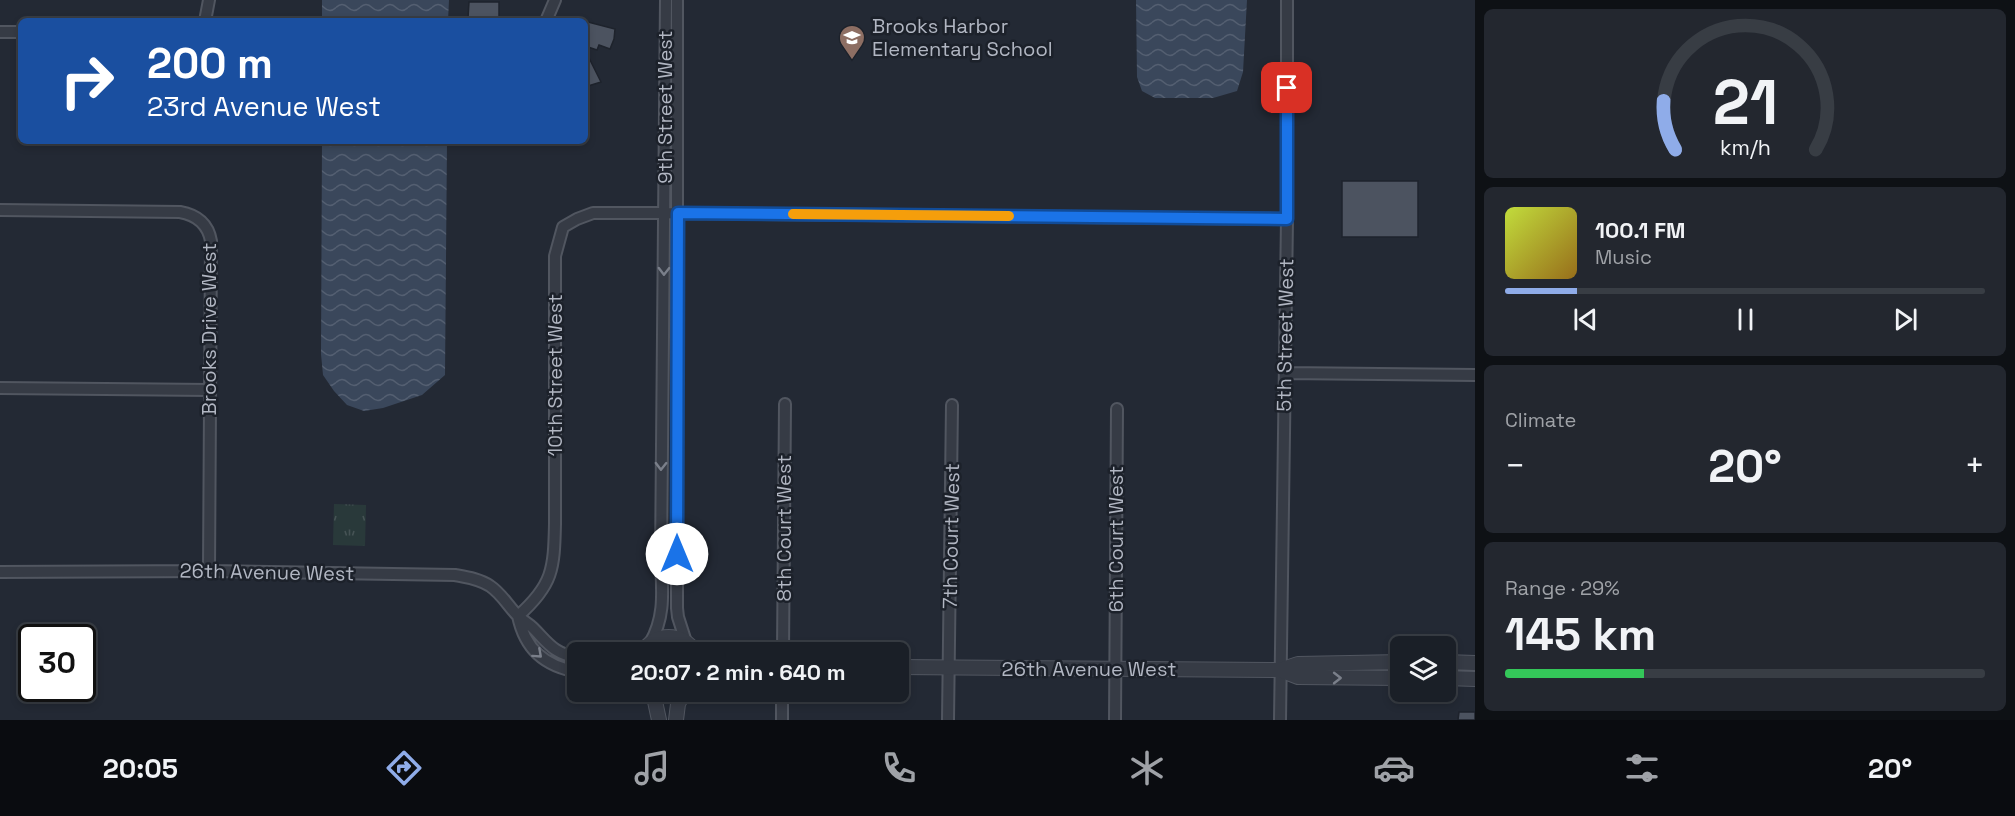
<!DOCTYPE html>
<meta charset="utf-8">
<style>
body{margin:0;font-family:"Space Grotesk",sans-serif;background:#23272f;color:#f1f3f6;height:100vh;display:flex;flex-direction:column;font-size:22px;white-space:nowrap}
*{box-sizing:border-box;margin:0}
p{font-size:20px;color:#9fa2a7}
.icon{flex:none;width:33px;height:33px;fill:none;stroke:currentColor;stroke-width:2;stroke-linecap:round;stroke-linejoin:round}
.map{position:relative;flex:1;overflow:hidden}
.details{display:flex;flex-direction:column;gap:9px;padding:9px;background:#0e1115;width:540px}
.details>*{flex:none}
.top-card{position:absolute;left:18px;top:18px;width:570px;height:126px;border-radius:9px;box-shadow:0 3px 9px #0003,0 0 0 2px #383d44;background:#1a4fa0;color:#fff;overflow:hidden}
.fabs{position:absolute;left:1390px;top:636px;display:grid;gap:12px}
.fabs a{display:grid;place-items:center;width:66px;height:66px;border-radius:9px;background:#1a1f27;box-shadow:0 3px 9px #0003,0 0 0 2px #383d44;font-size:30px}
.speed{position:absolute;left:18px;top:624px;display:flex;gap:12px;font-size:30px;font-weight:700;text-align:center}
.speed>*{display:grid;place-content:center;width:78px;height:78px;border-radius:50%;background:#1a1f27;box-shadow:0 3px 9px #0003,0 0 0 2px #383d44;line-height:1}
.speed .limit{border:3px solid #111;border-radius:9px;background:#fff;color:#111}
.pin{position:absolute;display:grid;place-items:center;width:51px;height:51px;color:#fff;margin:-26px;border-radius:12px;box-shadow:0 3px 9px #0006}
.me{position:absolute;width:66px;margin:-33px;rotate:0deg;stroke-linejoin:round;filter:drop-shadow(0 0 4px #0008)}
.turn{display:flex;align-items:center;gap:21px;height:126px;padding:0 30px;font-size:27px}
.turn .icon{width:78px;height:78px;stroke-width:2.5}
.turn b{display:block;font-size:42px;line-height:51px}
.big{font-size:45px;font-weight:800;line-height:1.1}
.details .widget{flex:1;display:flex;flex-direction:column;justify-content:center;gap:9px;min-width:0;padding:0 21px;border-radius:9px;background:#23272f}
.details .dial{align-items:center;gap:0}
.dial svg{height:156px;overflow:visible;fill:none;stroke:#383d44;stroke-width:7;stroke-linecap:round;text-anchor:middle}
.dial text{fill:#f1f3f6;stroke:none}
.song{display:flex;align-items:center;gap:18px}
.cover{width:72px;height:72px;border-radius:9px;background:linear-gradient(135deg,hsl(70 70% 55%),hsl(40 70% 35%))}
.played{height:6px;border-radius:3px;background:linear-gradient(90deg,#8face9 15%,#383d44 15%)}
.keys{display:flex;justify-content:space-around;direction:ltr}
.heat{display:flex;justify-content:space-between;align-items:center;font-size:33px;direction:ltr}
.charge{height:9px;border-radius:4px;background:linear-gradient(90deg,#34c759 29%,#383d44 0)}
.trip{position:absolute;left:567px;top:642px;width:342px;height:60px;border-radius:9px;background:#1a1f27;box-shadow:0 3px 9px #0003,0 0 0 2px #383d44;font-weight:800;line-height:60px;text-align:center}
.dock{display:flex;height:96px;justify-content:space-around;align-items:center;background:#0a0c10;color:#9fa2a7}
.dock .icon{width:42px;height:42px}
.dock .active{color:#8face9}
.dock b{font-size:27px;color:#f1f3f6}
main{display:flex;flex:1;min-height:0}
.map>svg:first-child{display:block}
.park{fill:url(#park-tufts)}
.water{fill:url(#water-waves)}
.building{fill:#4c5360;stroke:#1e232c;stroke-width:1.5}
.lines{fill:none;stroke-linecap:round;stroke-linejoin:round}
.minor-casing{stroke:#515660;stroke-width:14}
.tertiary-casing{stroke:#515660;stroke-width:16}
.minor{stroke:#363b45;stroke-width:10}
.tertiary{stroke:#363b45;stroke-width:14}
.oneway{stroke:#7a7f8a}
.route-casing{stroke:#114b97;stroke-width:15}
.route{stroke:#1a73e8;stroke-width:10}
.slow{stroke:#f59e0b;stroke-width:10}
.labels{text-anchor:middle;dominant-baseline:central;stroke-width:5;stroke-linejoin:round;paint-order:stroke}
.poi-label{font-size:20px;fill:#b1b6c2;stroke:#1c212a;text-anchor:start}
.street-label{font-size:20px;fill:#b1b6c2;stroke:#1c212a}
</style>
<main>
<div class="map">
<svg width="1475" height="720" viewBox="0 0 1475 720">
<defs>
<pattern id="park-tufts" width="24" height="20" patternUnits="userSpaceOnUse" patternTransform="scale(1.5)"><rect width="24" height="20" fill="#29393a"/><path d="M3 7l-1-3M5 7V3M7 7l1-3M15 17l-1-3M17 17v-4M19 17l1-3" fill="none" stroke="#465355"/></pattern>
<pattern id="water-waves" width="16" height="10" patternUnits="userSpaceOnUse" patternTransform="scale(1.5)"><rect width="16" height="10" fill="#3a475b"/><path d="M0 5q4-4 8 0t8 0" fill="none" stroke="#545f71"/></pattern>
</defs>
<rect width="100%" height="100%" fill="#232934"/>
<path class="park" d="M334 504 366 505 365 546 333 545Z"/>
<path class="water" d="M322 0H449L448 21H322Z
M1136 0H1247L1243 72 1237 91 1213 98H1155L1142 91 1137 77Z
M322 141H447L445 375 422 395 383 408 364 411 347 405 334 391 323 375 321 354Z"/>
<path class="building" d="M469 2H499V18L497 21H482V18H468Z
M588 22 615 29 614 39 610 49 599 45 597 50 585 46V32Z
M587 54 601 82 585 87V55Z
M1342 181H1418V237H1342Z
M1459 712H1475V720H1458Z"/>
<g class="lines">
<defs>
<path id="minor" d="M677 0V608L678 617 686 642
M205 21 209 0
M546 21 555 0
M0 32H21
M0 210 180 212C197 215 208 224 211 241L209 571
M1285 373 1475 375
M0 388 210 390
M0 572 209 571 455 575C466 577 480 579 490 586 502 594 508 606 518 616 523 621 528 623 533 628 549 644 553 653 578 658
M518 616C553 585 554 569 555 524V256L563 227 577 219 593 213H664L1287 219
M518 616C525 649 544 666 578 672
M650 643C666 616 662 589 661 559L666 0
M783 652 785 404
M782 720V692
M948 720 952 405
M1115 720 1117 409
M1280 720 1287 219V0"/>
<path id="tertiary" d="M643 652C654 632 683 632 695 652
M1446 662 1475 663
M898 667 1280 670 1298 664 1401 662
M1280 670 1298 677 1401 678
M1446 678 1475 679
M653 692 669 696 685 692
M653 692 659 720
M676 720 678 704 684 692"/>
</defs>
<use href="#minor" class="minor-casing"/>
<use href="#tertiary" class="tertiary-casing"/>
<use href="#minor" class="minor"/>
<use href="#tertiary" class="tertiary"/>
</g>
<defs><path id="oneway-chevron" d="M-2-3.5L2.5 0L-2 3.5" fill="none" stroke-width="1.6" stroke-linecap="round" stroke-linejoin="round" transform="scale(1.5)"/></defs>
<g class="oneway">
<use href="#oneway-chevron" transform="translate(664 271) rotate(91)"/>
<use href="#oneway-chevron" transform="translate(661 466) rotate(91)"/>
<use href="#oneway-chevron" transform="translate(538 654) rotate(42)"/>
<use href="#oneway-chevron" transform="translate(1337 678)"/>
</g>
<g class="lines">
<defs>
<path id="route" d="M677 554 678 213 1287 219V88"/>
</defs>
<use href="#route" class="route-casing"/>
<use href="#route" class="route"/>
<path class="slow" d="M793 214 1009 216"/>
</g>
<defs>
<symbol id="school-pin" viewBox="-11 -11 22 30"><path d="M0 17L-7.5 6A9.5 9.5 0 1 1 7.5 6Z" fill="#8d6e63" stroke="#1c212a"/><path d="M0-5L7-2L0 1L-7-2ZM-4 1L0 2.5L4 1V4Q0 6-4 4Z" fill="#fff"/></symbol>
</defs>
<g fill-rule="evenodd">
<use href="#school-pin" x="837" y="23" width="30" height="40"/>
</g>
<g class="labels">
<g class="poi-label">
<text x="872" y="26">Brooks Harbor<tspan x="872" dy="23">Elementary School</tspan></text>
</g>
<g class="street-label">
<text transform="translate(665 107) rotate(-90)">9th Street West</text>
<text transform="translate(209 329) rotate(-90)">Brooks Drive West</text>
<text transform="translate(1285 335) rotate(-89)">5th Street West</text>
<text transform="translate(555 375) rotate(-90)">10th Street West</text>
<text transform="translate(784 528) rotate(-90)">8th Court West</text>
<text transform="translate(951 536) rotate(-89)">7th Court West</text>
<text transform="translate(1116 539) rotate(-90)">6th Court West</text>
<text transform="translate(267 572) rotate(1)">26th Avenue West</text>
<text x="1089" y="669">26th Avenue West</text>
</g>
</g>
</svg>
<div class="fabs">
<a><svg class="icon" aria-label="layers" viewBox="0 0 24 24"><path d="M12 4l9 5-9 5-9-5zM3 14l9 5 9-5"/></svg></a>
</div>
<div class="speed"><div class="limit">30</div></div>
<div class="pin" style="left:1287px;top:88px;background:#d93025"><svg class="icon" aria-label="arrive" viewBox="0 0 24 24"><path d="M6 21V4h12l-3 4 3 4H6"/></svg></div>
<svg class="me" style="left:677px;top:554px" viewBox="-20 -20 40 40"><circle r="19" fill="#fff"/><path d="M0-13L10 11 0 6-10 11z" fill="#1a73e8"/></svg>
<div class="trip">20:07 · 2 min · 640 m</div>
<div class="top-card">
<div class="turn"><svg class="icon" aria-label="right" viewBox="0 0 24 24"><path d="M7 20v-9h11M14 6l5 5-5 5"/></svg><div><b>200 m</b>23rd Avenue West</div></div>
</div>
</div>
<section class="details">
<div class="widget dial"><svg viewBox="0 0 100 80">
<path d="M14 69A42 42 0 1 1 86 69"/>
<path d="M14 69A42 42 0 0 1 8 44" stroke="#8face9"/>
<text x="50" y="56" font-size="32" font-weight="700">21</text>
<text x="50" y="72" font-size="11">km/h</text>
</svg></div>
<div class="widget">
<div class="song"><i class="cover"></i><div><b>100.1 FM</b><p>Music</p></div></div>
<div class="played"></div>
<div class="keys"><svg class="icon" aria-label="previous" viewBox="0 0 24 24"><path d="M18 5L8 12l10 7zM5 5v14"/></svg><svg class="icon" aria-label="pause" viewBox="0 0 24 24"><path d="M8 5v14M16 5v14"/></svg><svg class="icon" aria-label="next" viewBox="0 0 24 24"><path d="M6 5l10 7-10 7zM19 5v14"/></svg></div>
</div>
<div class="widget"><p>Climate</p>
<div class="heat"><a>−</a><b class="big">20°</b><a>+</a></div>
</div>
<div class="widget"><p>Range · 29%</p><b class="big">145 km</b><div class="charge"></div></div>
</section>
</main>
<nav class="dock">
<b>20:05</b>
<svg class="icon active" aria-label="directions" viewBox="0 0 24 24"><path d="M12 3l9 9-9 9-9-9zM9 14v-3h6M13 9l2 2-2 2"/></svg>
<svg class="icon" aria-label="music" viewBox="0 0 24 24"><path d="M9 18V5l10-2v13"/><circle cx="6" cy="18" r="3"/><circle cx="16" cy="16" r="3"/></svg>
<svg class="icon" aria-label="phone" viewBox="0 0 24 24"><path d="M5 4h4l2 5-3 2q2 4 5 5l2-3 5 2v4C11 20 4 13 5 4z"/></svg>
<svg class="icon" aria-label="climate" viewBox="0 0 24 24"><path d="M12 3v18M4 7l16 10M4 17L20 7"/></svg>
<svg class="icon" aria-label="car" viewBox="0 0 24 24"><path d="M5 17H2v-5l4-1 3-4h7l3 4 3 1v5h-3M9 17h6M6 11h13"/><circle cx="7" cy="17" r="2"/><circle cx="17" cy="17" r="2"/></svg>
<svg class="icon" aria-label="filters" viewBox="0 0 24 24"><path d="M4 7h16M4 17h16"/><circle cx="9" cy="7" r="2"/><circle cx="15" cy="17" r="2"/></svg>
<b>20°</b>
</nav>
